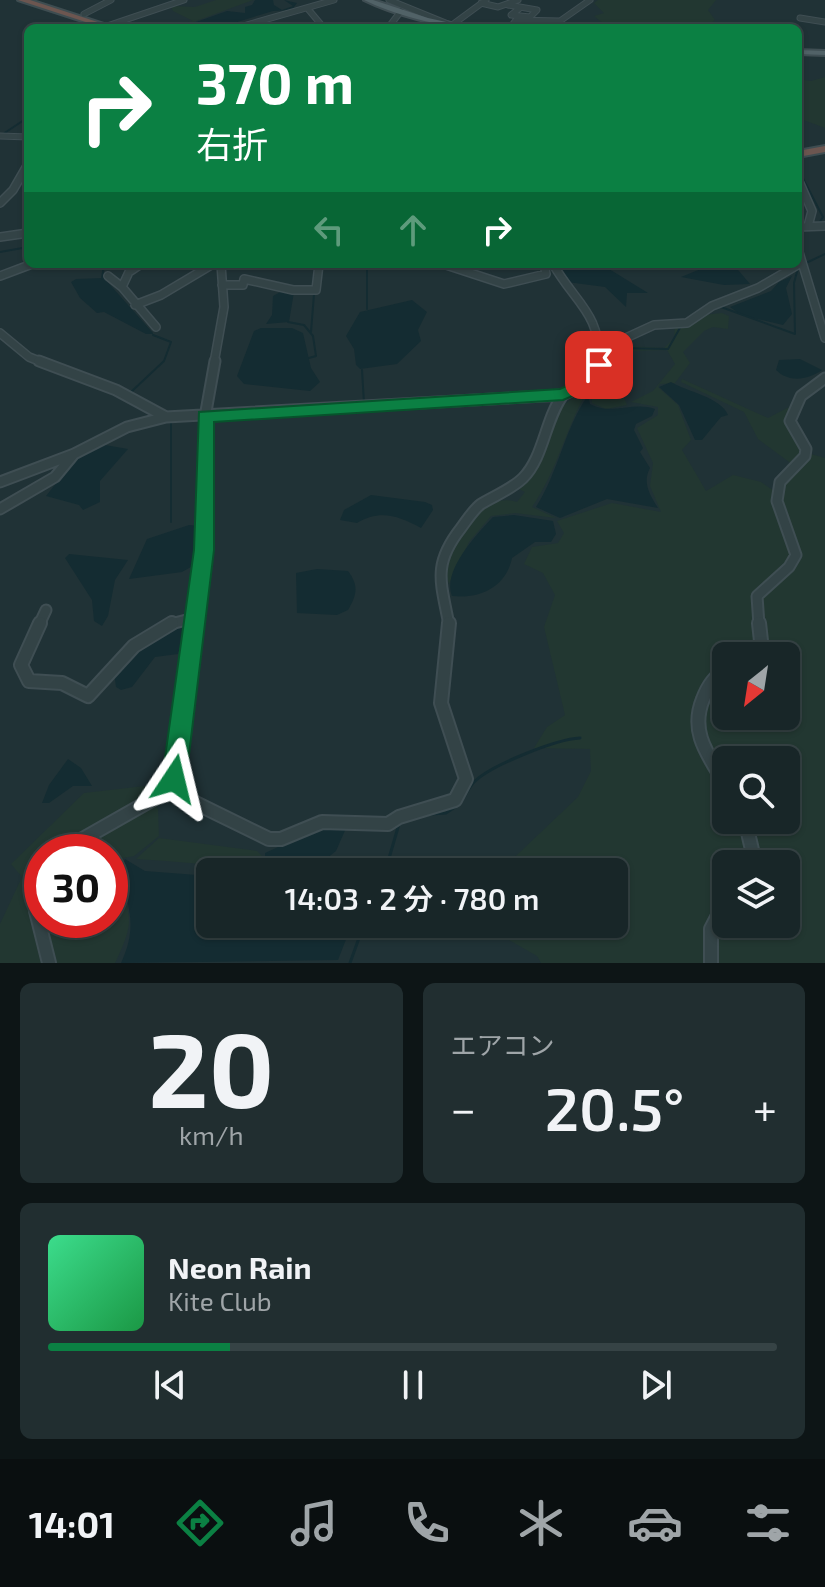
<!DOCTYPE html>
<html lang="ja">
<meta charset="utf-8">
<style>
body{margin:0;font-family:"Exo 2","Noto Sans JP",sans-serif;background:#212e30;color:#f1f3f6;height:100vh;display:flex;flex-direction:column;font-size:30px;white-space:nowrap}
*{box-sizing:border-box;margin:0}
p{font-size:26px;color:#9fa5a8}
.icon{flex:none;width:44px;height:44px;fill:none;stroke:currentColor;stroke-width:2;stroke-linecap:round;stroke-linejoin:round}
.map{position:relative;height:963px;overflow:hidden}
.side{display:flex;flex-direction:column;gap:20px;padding:20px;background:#0d1516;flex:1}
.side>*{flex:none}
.hud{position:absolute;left:24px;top:24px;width:778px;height:244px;border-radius:12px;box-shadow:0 2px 6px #0004,0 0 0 2px #364345;background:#0b8043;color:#fff;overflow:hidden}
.needle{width:52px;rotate:210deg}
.controls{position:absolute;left:712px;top:642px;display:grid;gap:16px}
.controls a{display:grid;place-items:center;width:88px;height:88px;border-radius:12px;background:#182628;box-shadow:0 2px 6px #0004,0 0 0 2px #364345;font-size:40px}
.speed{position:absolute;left:24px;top:834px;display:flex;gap:16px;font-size:40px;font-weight:700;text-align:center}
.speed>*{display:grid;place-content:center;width:104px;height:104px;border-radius:50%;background:#182628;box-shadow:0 2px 6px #0004,0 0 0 2px #364345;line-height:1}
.speed .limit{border:12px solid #d22;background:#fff;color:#111}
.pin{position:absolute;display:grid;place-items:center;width:68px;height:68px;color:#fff;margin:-34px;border-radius:16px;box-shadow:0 4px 12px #0006}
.me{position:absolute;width:88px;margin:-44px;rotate:10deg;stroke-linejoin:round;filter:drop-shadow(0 0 6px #0008)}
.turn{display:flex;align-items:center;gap:28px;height:168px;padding:0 40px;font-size:36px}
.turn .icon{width:104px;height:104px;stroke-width:2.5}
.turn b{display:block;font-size:56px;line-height:68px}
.lanes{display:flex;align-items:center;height:76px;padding:0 40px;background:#0003;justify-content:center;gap:40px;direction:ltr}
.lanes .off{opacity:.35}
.big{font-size:60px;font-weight:600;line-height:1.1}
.side .card{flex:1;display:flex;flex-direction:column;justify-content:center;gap:12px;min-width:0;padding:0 28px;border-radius:12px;background:#212e30}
.side .dial{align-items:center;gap:0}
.dial b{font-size:104px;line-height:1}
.song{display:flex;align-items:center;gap:24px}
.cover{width:96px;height:96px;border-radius:12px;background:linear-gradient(135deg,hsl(150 70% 55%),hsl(140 70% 35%))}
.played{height:8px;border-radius:4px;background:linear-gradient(90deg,#0b8043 25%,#364345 25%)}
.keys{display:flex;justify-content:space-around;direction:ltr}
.heat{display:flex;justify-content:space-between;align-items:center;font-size:44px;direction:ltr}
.side .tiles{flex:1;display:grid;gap:20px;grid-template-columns:1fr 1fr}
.card:last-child{grid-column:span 2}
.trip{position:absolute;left:196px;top:858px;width:432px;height:80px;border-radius:12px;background:#182628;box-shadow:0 2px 6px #0004,0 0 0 2px #364345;font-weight:600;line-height:80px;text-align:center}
.tab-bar{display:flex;height:128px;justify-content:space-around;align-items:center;background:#0a0f10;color:#9fa5a8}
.tab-bar .icon{width:56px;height:56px}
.tab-bar .active{color:#0b8043}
.tab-bar b{font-size:36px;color:#f1f3f6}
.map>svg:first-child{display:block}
.green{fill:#223731;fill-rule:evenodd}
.water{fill:#142c32}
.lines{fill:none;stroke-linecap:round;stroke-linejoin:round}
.stream-far1{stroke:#142c32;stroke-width:2}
.stream{stroke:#142c32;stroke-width:3}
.minor-far3-casing{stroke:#3f4e53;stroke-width:7}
.minor-far2-casing{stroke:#3f4e53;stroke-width:10}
.minor-far1-casing{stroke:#3f4e53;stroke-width:13}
.minor-casing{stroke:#3f4e53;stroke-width:16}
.major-casing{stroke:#3f4e53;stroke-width:4}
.highway-casing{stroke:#3e4d51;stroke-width:4}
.minor-far3{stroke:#334346;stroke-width:5}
.minor-far2{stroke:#334346;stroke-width:7}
.minor-far1{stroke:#334346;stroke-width:9}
.minor{stroke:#334346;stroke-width:12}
.major{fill:#516267;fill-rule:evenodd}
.highway{fill:#6c5650;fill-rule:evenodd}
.route{fill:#0b8043;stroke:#07532c;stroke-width:2}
</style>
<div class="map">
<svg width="825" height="963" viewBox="0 0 825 963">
<rect width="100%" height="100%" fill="#203236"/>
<path class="green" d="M216 0H253L177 28H163L193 21 173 11 171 6 195 7Z
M598 0H716L708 10 715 20 705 28H609L594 16 604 13 594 3Z
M825 77V128L798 118V79L811 81Z
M722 313 729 316 728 329 713 327 704 331 683 352 690 363 675 383 660 384 658 387 678 405 691 440 682 450 706 491 733 475 761 482 777 493 800 470 758 439 744 412 681 382 682 379 768 418 791 406 789 424 807 453 825 458V963H541L537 956 509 940 505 924H614V872H499L578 797 591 771 590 749 534 748 547 727 565 715 544 627 555 595 543 573 524 564 532 547 558 543 564 533 557 521 612 503 661 512 650 486 653 463 637 428 658 415V407L631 402 653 391 675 364 667 350 632 351 625 346 664 348 674 338 675 326 703 315ZM726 656H786V716H726ZM726 760H786V820H726ZM726 864H786V924H726Z
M604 364 617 370 608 392 612 399 624 398 627 405 606 409 592 403 591 385Z
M582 391 586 393C565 431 557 471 532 507L556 518 515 513 491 516 469 542 449 584C437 550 479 489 517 502L525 492 517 488C544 470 547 433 559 404L564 405Z
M145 786 158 809 159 836 134 856 123 858 117 869C127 916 139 914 115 963H0V924L22 877 11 864 84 793ZM42 852H110V920H42Z
M159 838 257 851 263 857 325 872C262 872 199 862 136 859Z"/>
<path class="water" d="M255 0H273L274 5 282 10 293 6 284 0 297 3 292 10 273 11 218 28H179L227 11 245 13V7L252 5Z
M559 264H601L648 293H627L626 307 605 287 567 282Z
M713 264H733L750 284 724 285 681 277Z
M792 276 786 288 792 314 783 325 741 315 730 307 771 291 779 282Z
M104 278 153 333V334H146L104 312 97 313 80 298 71 282 76 279Z
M282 291 294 292 289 322 266 324 272 315 273 296Z
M412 300 427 312 418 330 421 341 397 364 360 369 356 365 354 349 346 336 360 312Z
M261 328H292L303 333 311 368 320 382 310 391 244 384 237 376 254 331Z
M800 359 822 370C808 380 789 383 776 370L779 360Z
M671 382C687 392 721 397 728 415L721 417 702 440H695L679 405 659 387Z
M588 395 590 404C611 416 633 401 655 409L652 416 636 424 634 430 643 448 640 452 650 468C642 483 650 495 658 508L607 499 560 518 536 507C559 471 564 430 588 395Z
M105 445 128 449 100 481V502L83 510 79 505 46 496 77 457Z
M371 495 425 502 432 505 433 510 421 528C399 516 380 509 357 523L340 520 344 510Z
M514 515 553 521 556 534 551 542H535L512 558C506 587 480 599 452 596 442 571 476 535 493 517Z
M189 525 201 526 198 563 182 572 129 579 147 539Z
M69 554 128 560 115 580 108 616 102 626 94 621 92 600 65 558Z
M317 569 348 571C359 585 357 595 348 610L337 615 297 613 296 573Z
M186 624 178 654 155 657 132 687 121 690 116 687 114 672 163 627Z
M68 759 81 768 92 786H73L49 803H42L49 785Z
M347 826 336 851 316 867 265 857V853L313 831Z
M125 859 145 871 210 876V924H352L338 960 121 963C138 927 129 906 119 871Z"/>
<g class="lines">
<path class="stream-far1" d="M3 134 24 120
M798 169 823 217 819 223
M0 252 28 247
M806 263 825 254
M367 264V309
M102 279 104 264
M313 287 315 264
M721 307 795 334 794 283 798 268
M288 322 304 325 313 336 316 356 309 358
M692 323 702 316
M311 332 314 294
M362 370 364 403
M604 371 617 348 668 349 681 326
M131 392 164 361 171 342 153 335
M442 397 529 392
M171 420V522"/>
<path class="stream" d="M460 803C465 796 469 787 474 782 491 765 557 739 580 738
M431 814 446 813 455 807
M385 872 399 824
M350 963 364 924"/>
<defs>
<path id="minor-far3" d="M389 0 448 24
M481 3 498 7 518 0
M508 5 537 10 530 17 511 15 520 8
M308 9 324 28
M84 14 111 0
M800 18 825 22
M107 26 184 0
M236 28 334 0
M388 28 401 11
M454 28 452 25 486 0
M510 28 516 20 560 21 590 0
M0 136 28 137"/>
<path id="minor-far2" d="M798 179 812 211 808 226
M0 203 13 190 28 164
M798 227 825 226
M0 237 28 233
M798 249 825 338
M141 264 129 272 122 287 156 327
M443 264 504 284 546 274 544 264
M553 264C575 303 601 313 599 363
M0 276 32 264
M108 276 122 287
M222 285H243L244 279 293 290H316L319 264
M135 305 161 295 213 264
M0 333 29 357 44 363
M214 363 224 307 221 264
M602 363 617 342 654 325 687 323 712 306 758 288 801 263"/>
<path id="minor-far1" d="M39 361 116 390 166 417
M599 365V361
M0 482 74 454 127 427 166 417 563 395 588 383 604 361
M0 509 55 477 74 454
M39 625 46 610
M167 625 194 618
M194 625 204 550 205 417 215 361
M449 625C441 582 432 565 461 528 467 520 473 510 481 504 494 496 512 489 523 478 544 457 545 419 563 395
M759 625 757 596 789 567 796 555 777 501 780 482 805 456 806 449 790 421 801 396 825 378"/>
<path id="minor" d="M40 623 21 665 29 681 62 683 88 696 134 646 172 623
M754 656 761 641 759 623
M726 670C714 677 708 686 703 699 689 733 709 756 726 785
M169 790 269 839H281L322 822 388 824 399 817 455 800 466 779 441 703 449 623
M745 820 753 854 751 864
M60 852 169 790 174 779 194 623
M42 880 36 911 49 963
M711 963V929L726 900"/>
<path id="major" d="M364 0H373L428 18 474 28C443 28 392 14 364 0Z
M798 50 825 51V55L798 54Z"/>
<path id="highway" d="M18 0H30L116 28H104Z
M825 146V152L798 157V151Z"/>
</defs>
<use href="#minor-far3" class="minor-far3-casing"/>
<use href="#minor-far2" class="minor-far2-casing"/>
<use href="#minor-far1" class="minor-far1-casing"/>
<use href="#minor" class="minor-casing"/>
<use href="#major" class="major-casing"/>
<use href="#highway" class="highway-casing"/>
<use href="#minor-far3" class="minor-far3"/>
<use href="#minor-far2" class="minor-far2"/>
<use href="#minor-far1" class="minor-far1"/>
<use href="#minor" class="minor"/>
<use href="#major" class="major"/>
<use href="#highway" class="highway"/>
</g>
<path class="route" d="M599 360 607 365 594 387 563 400 214 422V550L186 779 182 787 174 790 166 787 162 779 194 550 199 412 560 389 582 379 593 361Z"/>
</svg>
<div class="controls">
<a><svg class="needle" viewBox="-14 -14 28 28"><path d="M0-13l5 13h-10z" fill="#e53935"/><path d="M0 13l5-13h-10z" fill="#9fa5a8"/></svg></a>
<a><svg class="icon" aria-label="search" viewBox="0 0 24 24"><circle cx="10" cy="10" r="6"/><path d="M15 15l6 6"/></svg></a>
<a><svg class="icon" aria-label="layers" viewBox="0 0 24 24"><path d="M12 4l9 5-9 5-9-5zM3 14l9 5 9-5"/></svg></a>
</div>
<div class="speed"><div class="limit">30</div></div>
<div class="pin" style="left:599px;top:365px;background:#d93025"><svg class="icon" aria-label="arrive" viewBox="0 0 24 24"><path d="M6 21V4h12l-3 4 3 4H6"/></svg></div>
<svg class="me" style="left:174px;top:779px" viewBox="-20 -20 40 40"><path d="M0-17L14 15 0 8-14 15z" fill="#0b8043" stroke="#fff" stroke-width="4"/></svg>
<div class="trip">14:03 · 2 分 · 780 m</div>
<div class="hud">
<div class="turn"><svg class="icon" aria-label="right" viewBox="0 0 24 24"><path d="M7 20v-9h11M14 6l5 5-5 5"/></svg><div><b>370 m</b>右折</div></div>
<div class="lanes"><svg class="icon off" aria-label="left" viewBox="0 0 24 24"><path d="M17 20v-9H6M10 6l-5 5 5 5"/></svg><svg class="icon off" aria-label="ahead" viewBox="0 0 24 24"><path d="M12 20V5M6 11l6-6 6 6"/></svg><svg class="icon" aria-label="right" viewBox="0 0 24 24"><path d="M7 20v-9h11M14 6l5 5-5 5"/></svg></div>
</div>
</div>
<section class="side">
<div class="tiles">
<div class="card dial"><b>20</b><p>km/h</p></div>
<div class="card"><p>エアコン</p>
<div class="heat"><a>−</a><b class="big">20.5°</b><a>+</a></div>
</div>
<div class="card">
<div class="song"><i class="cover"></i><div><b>Neon Rain</b><p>Kite Club</p></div></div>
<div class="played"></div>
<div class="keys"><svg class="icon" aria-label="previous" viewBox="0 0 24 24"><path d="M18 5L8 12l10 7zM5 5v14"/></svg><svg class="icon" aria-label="pause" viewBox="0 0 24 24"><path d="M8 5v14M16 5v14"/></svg><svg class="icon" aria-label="next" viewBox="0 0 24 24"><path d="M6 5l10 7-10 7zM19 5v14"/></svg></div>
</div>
</div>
</section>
<nav class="tab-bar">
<b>14:01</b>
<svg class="icon active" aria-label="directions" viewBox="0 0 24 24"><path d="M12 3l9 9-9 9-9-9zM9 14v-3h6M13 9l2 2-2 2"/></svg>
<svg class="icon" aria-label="music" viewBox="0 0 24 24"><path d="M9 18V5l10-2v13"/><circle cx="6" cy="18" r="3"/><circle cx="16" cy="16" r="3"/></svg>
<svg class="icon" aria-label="phone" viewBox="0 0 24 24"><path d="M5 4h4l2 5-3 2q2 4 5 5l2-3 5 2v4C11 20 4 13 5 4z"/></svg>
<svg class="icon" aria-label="climate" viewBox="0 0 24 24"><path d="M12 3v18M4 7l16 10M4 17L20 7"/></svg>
<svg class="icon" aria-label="car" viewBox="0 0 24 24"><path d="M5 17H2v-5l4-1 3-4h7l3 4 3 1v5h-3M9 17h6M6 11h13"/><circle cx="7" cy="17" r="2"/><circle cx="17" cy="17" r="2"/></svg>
<svg class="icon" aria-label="filters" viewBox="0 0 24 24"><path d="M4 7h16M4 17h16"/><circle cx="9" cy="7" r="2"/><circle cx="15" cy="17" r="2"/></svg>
</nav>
